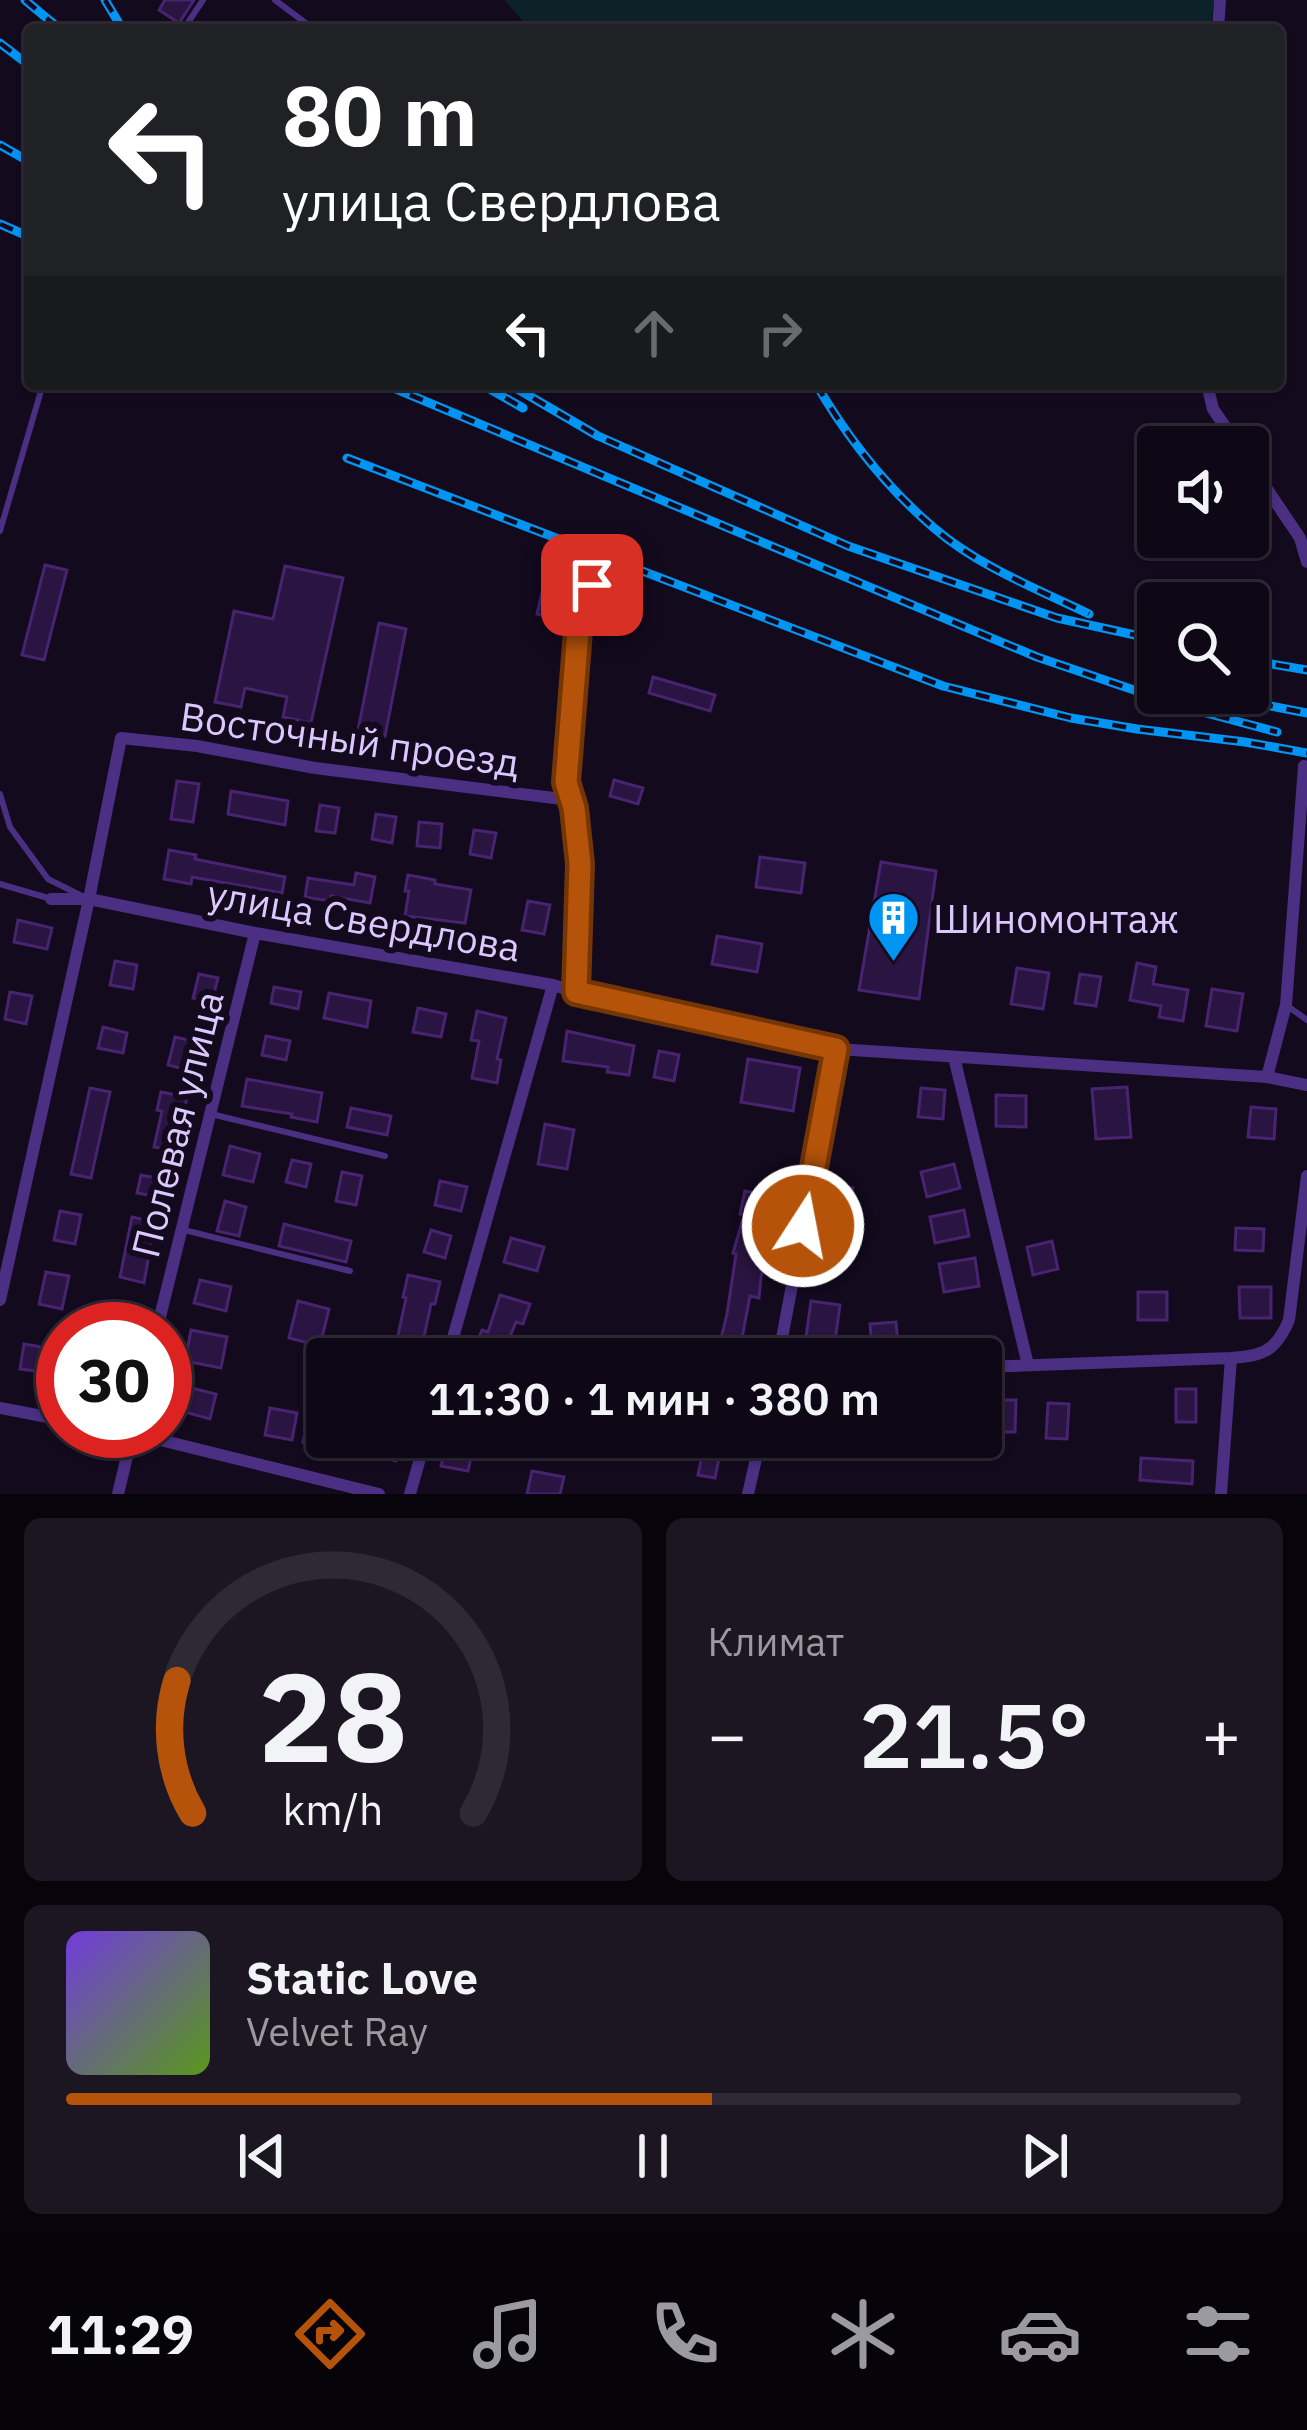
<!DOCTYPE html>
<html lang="ru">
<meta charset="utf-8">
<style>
body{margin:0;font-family:"IBM Plex Sans",sans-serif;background:#1c1623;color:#f1f3f6;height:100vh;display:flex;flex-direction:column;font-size:45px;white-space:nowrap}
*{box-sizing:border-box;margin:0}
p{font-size:39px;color:#9b9aa1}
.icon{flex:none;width:66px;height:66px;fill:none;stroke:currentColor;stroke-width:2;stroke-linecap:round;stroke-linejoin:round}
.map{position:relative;height:1494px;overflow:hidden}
.details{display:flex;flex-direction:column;gap:24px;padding:24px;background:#08040c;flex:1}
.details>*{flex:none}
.guide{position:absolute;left:24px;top:24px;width:1260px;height:366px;border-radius:12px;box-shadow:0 3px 9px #0004,0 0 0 3px #2e2935;background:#202124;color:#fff;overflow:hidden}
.fabs{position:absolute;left:1137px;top:426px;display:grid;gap:24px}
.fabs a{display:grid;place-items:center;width:132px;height:132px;border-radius:12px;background:#0e0816;box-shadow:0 3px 9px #0004,0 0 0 3px #2e2935;font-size:60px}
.speed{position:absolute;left:36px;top:1302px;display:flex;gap:24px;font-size:60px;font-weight:700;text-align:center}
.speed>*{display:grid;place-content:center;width:156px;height:156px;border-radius:50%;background:#0e0816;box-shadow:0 3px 9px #0004,0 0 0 3px #2e2935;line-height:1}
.speed .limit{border:18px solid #d22;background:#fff;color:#111}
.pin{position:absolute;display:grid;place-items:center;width:102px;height:102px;color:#fff;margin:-51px;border-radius:24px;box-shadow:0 6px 18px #0006}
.me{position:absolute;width:132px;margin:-66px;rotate:11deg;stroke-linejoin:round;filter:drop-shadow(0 0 9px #0008)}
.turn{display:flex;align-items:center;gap:42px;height:252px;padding:0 60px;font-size:54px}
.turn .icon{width:156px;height:156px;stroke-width:2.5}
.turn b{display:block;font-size:84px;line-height:102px}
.lanes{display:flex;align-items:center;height:114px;padding:0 60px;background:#0003;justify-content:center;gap:60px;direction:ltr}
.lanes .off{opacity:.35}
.big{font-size:90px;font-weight:600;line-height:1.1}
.details .tile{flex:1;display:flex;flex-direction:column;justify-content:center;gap:18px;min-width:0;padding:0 42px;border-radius:18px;background:#1c1623}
.details .dial{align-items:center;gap:0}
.dial svg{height:312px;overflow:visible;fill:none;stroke:#2e2935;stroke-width:7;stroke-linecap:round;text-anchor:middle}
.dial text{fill:#f1f3f6;stroke:none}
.song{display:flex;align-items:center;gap:36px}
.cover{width:144px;height:144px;border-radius:18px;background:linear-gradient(135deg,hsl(260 70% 55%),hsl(90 70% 35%))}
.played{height:12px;border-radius:6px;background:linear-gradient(90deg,#b45309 55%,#2e2935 55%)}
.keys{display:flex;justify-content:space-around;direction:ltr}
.heat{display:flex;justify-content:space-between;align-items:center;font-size:66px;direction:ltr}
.details .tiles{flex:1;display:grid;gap:24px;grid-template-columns:1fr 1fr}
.tile:last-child{grid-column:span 2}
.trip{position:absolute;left:306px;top:1338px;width:696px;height:120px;border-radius:12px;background:#0e0816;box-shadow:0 3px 9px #0004,0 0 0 3px #2e2935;font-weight:600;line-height:120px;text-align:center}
.tab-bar{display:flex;height:192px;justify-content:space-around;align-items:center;background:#060309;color:#9b9aa1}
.tab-bar .icon{width:84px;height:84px}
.tab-bar .selected{color:#b45309}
.tab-bar b{font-size:54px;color:#f1f3f6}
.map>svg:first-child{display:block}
.green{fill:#0c2229}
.building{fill:#2a1441;stroke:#482370;stroke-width:3}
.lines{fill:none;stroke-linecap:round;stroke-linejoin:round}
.path{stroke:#2098ba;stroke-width:3;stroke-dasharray:6 9;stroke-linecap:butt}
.service{stroke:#4a2f83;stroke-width:6}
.minor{stroke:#4a2f83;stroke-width:12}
.rail-casing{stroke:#0095f2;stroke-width:9}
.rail{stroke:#130a1e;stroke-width:4.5;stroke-dasharray:14;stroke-linecap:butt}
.route-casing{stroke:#753606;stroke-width:30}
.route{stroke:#b45309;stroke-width:21}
.labels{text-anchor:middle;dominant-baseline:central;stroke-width:12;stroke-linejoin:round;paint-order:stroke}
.street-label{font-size:39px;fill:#ddc7ff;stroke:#130a1e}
.poi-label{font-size:39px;fill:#ddc7ff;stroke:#130a1e;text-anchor:start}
</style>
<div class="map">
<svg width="1307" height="1494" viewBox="0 0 1307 1494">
<rect width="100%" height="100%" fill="#130a1e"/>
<path class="green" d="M504 0H1214L1210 30H531Z"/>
<path class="building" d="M165 0H194L179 23 159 10Z
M45 565 67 570 44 660 22 655Z
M285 566 343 578 311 723 283 717 287 697 245 688 241 707 215 702 234 611 273 619Z
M544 584 578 592 570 622 537 614Z
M379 623 406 629 385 736 358 730Z
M653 677 715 695 710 711 649 693Z
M614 780 643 788 638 804 610 796Z
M177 781 199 784 193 822 171 819Z
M231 791 288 801 285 825 228 814Z
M320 805 339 808 335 833 316 831Z
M376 814 396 817 392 843 372 839Z
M419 822 442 824 440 848 417 846Z
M474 830 496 833 491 858 470 854Z
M169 850 196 855 195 859 285 877 282 893 192 877 191 884 164 879Z
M760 857 805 863 801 893 756 887Z
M881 862 936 871 919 999 859 990Z
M356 873 375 877 370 903 331 896 330 901 305 897 308 878 354 885Z
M408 875 435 880V884L471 890 465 923 405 916 409 891H405Z
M528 901 550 905 544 934 522 930Z
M18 920 52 928 47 949 14 942Z
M717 936 762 944 757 972 712 964Z
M115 961 137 965 133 989 110 985Z
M1137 963 1156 967 1153 984 1188 990 1183 1021 1159 1017 1161 1006 1130 1000Z
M1017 968 1049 973 1043 1009 1011 1004Z
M199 974 218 978 212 1002 193 998Z
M1080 974 1101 977 1096 1006 1075 1003Z
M274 987 301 992 298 1009 271 1003Z
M1212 989 1243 994 1237 1031 1206 1026Z
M10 992 32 996 26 1024 5 1019Z
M329 993 371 1001 367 1027 324 1018Z
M418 1008 446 1014 441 1037 413 1032Z
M477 1011 506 1018 497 1059 501 1060 497 1083 472 1078 479 1041 471 1040Z
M103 1027 127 1033 123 1053 98 1048Z
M567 1031 634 1046 629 1075 607 1072 608 1067 563 1061Z
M266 1036 290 1041 286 1060 262 1055Z
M175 1037 205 1044 198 1073 168 1065Z
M659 1051 679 1055 674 1081 654 1077Z
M748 1059 800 1068 793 1111 741 1102Z
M247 1079 322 1093 317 1122 291 1117 292 1114 242 1106Z
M1127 1087 1131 1137 1096 1139 1092 1089Z
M90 1088 110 1092 91 1178 71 1174Z
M921 1088 945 1090 943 1119 918 1117Z
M161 1092 187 1097 176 1151 154 1147 162 1111 157 1110Z
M996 1095 1026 1096V1127L996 1126Z
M1251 1107 1276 1109 1274 1139 1248 1137Z
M351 1108 391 1116 387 1135 347 1127Z
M545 1124 574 1130 567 1169 538 1164Z
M230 1146 260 1154 253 1182 223 1175Z
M292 1160 311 1164 306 1187 286 1182Z
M954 1164 960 1188 927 1197 921 1172Z
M342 1172 362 1176 356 1205 336 1201Z
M141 1175 167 1180 164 1198 137 1193Z
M440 1181 467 1187 461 1211 435 1205Z
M835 1185 853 1188 848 1214 831 1211Z
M745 1191 779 1198 761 1277 759 1298 750 1296 738 1359H716L727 1314 736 1254 733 1253 744 1215 740 1214Z
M225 1201 246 1207 239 1236 217 1231Z
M964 1210 969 1236 935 1243 930 1217Z
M60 1211 81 1215 75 1244 54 1240Z
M132 1217 155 1222 144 1283 120 1277Z
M284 1224 351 1241 346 1262 279 1246Z
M1236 1228 1264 1229 1263 1251 1235 1250Z
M431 1230 451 1236 445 1258 424 1252Z
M511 1238 544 1247 537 1271 504 1262Z
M1052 1241 1058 1269 1033 1275 1027 1247Z
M975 1258 979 1286 944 1292 939 1264Z
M46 1272 69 1276 62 1309 39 1304Z
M408 1275 440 1282 435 1304H431L422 1346 397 1340 406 1298 403 1297Z
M200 1280 231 1287 226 1311 194 1303Z
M1239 1287H1271V1318H1240Z
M1138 1292H1167V1320H1138Z
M500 1295 530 1304 523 1324 516 1322 501 1359H491L473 1352 482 1330 488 1332Z
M298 1301 329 1309 320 1346 289 1338Z
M811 1301 840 1305 835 1341 806 1337Z
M110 1309 137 1315 134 1329H106Z
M896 1322 898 1345 872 1347 870 1324Z
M191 1330 227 1337 221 1368 185 1361Z
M24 1344 47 1348 43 1372 20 1369Z
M176 1384 216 1394 210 1419 170 1408Z
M1176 1389H1196V1422H1176Z
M981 1400H1016L1015 1432H981Z
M1048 1403 1069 1404 1067 1439 1046 1438Z
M270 1408 297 1413 292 1440 265 1435Z
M304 1437H402L396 1461 350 1450 349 1452 303 1442Z
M447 1439 474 1444 468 1471 441 1466Z
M704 1445 721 1449 715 1478 698 1475Z
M1141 1458 1193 1461 1192 1484 1140 1480Z
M532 1471 564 1477 560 1494H527Z"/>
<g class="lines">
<path class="path" d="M1306 755 1307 742"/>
<path class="service" d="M275 0 315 30
M183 30 203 0
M0 531 43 384
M0 794 10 827 48 879 80 895
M0 884 48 898
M1286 1005 1307 1020
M211 1114 385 1156
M184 1230 350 1271"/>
<path class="minor" d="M1218 30 1220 0
M1207 384 1213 409 1239 447
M1248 461 1300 538 1307 562
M51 899H89L255 933 553 985 576 992 837 1049 1267 1077 1307 1085
M576 992 579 864 574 807 566 781 578 631 592 585
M954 1057 1028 1365
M1267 1077 1286 1005 1304 766
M0 1300 89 899 121 738 197 746 315 768 570 800
M157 1329 255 933
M447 1359 553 985
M778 1359 837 1049
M981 1367 1231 1358
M0 1408 63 1420
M124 1431 379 1494
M118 1494 133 1431
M410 1494 426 1437
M748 1494 761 1437
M1221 1494 1231 1358C1263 1356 1276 1351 1289 1320L1307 1176"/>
<defs>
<path id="rail" d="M25 0 61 30
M105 0 123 30
M0 43 30 66
M0 145 30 162
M0 224 30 237
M384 384 1037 657 1184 707 1277 732
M481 384 523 408
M509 384 598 436 848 546 1057 618 1158 640
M816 384C847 437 887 488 934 528 978 566 1037 589 1089 614
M347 458 943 686 1071 718 1137 729 1245 742 1307 753
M1248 660 1307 670
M1204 693 1307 713"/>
</defs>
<use href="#rail" class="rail-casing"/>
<use href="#rail" class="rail"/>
</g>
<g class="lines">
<defs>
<path id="route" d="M592 585 578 631 566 782 574 808 580 864 576 992 836 1049 803 1226"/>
</defs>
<use href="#route" class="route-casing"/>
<use href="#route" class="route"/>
</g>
<defs>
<symbol id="building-pin" viewBox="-11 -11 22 30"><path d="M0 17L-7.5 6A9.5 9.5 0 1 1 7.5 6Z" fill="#0095f2" stroke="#130a1e"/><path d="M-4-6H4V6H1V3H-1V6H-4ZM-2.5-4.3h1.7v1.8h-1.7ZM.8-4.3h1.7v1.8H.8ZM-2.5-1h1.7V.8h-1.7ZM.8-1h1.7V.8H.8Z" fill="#fff"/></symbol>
</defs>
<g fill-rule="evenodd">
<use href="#building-pin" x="864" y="888" width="59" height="81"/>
</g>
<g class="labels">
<g class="street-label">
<text transform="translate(350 739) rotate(8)">Восточный проезд</text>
<text transform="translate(364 920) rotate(10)">улица Свердлова</text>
<text transform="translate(177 1124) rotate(-76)">Полевая улица</text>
</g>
<g class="poi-label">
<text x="933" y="918">Шиномонтаж</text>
</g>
</g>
</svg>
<div class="fabs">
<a><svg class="icon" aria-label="sound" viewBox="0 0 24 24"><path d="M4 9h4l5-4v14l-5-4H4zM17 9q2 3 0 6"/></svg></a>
<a><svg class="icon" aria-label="search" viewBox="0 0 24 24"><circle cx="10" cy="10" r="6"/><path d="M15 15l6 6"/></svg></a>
</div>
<div class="speed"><div class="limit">30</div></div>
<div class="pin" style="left:592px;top:585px;background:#d93025"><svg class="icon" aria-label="arrive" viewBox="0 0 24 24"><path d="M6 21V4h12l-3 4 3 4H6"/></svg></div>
<svg class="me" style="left:803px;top:1226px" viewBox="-20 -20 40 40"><circle r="17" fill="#b45309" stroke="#fff" stroke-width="3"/><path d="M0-11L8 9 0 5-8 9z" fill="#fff"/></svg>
<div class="trip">11:30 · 1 мин · 380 m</div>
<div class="guide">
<div class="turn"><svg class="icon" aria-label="left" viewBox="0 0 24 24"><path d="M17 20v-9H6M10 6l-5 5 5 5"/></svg><div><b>80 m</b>улица Свердлова</div></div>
<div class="lanes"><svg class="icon" aria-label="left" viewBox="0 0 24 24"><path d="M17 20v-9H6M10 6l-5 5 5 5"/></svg><svg class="icon off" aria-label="ahead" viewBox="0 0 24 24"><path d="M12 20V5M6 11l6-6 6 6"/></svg><svg class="icon off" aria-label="right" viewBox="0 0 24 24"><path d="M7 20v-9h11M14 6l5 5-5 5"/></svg></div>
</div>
</div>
<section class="details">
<div class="tiles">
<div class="tile dial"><svg viewBox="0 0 100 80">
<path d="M14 69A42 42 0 1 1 86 69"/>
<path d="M14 69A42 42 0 0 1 10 35" stroke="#b45309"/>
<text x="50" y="56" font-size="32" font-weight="700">28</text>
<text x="50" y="72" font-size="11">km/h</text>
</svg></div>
<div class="tile"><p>Климат</p>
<div class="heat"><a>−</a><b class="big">21.5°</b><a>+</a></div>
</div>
<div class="tile">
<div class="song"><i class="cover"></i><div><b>Static Love</b><p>Velvet Ray</p></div></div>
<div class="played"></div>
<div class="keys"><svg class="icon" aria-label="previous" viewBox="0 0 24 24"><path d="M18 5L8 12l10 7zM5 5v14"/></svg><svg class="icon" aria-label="pause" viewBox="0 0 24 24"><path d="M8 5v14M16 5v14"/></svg><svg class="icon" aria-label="next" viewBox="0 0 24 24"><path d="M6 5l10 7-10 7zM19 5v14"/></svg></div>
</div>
</div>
</section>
<nav class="tab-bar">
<b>11:29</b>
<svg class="icon selected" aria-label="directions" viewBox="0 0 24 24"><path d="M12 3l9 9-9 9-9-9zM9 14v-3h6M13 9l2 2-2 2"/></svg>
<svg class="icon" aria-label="music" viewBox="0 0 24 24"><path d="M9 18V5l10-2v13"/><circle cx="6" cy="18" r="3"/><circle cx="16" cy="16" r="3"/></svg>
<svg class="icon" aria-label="phone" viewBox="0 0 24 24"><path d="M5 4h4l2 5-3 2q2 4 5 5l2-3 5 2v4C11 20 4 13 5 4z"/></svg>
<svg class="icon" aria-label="climate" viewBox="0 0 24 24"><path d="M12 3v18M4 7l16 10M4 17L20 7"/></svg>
<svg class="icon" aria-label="car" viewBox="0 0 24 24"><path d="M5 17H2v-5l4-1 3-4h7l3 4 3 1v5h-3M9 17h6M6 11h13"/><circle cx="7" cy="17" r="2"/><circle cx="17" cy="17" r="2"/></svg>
<svg class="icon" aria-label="filters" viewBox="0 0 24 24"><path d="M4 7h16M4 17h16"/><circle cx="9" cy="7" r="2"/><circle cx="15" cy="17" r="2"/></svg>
</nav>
